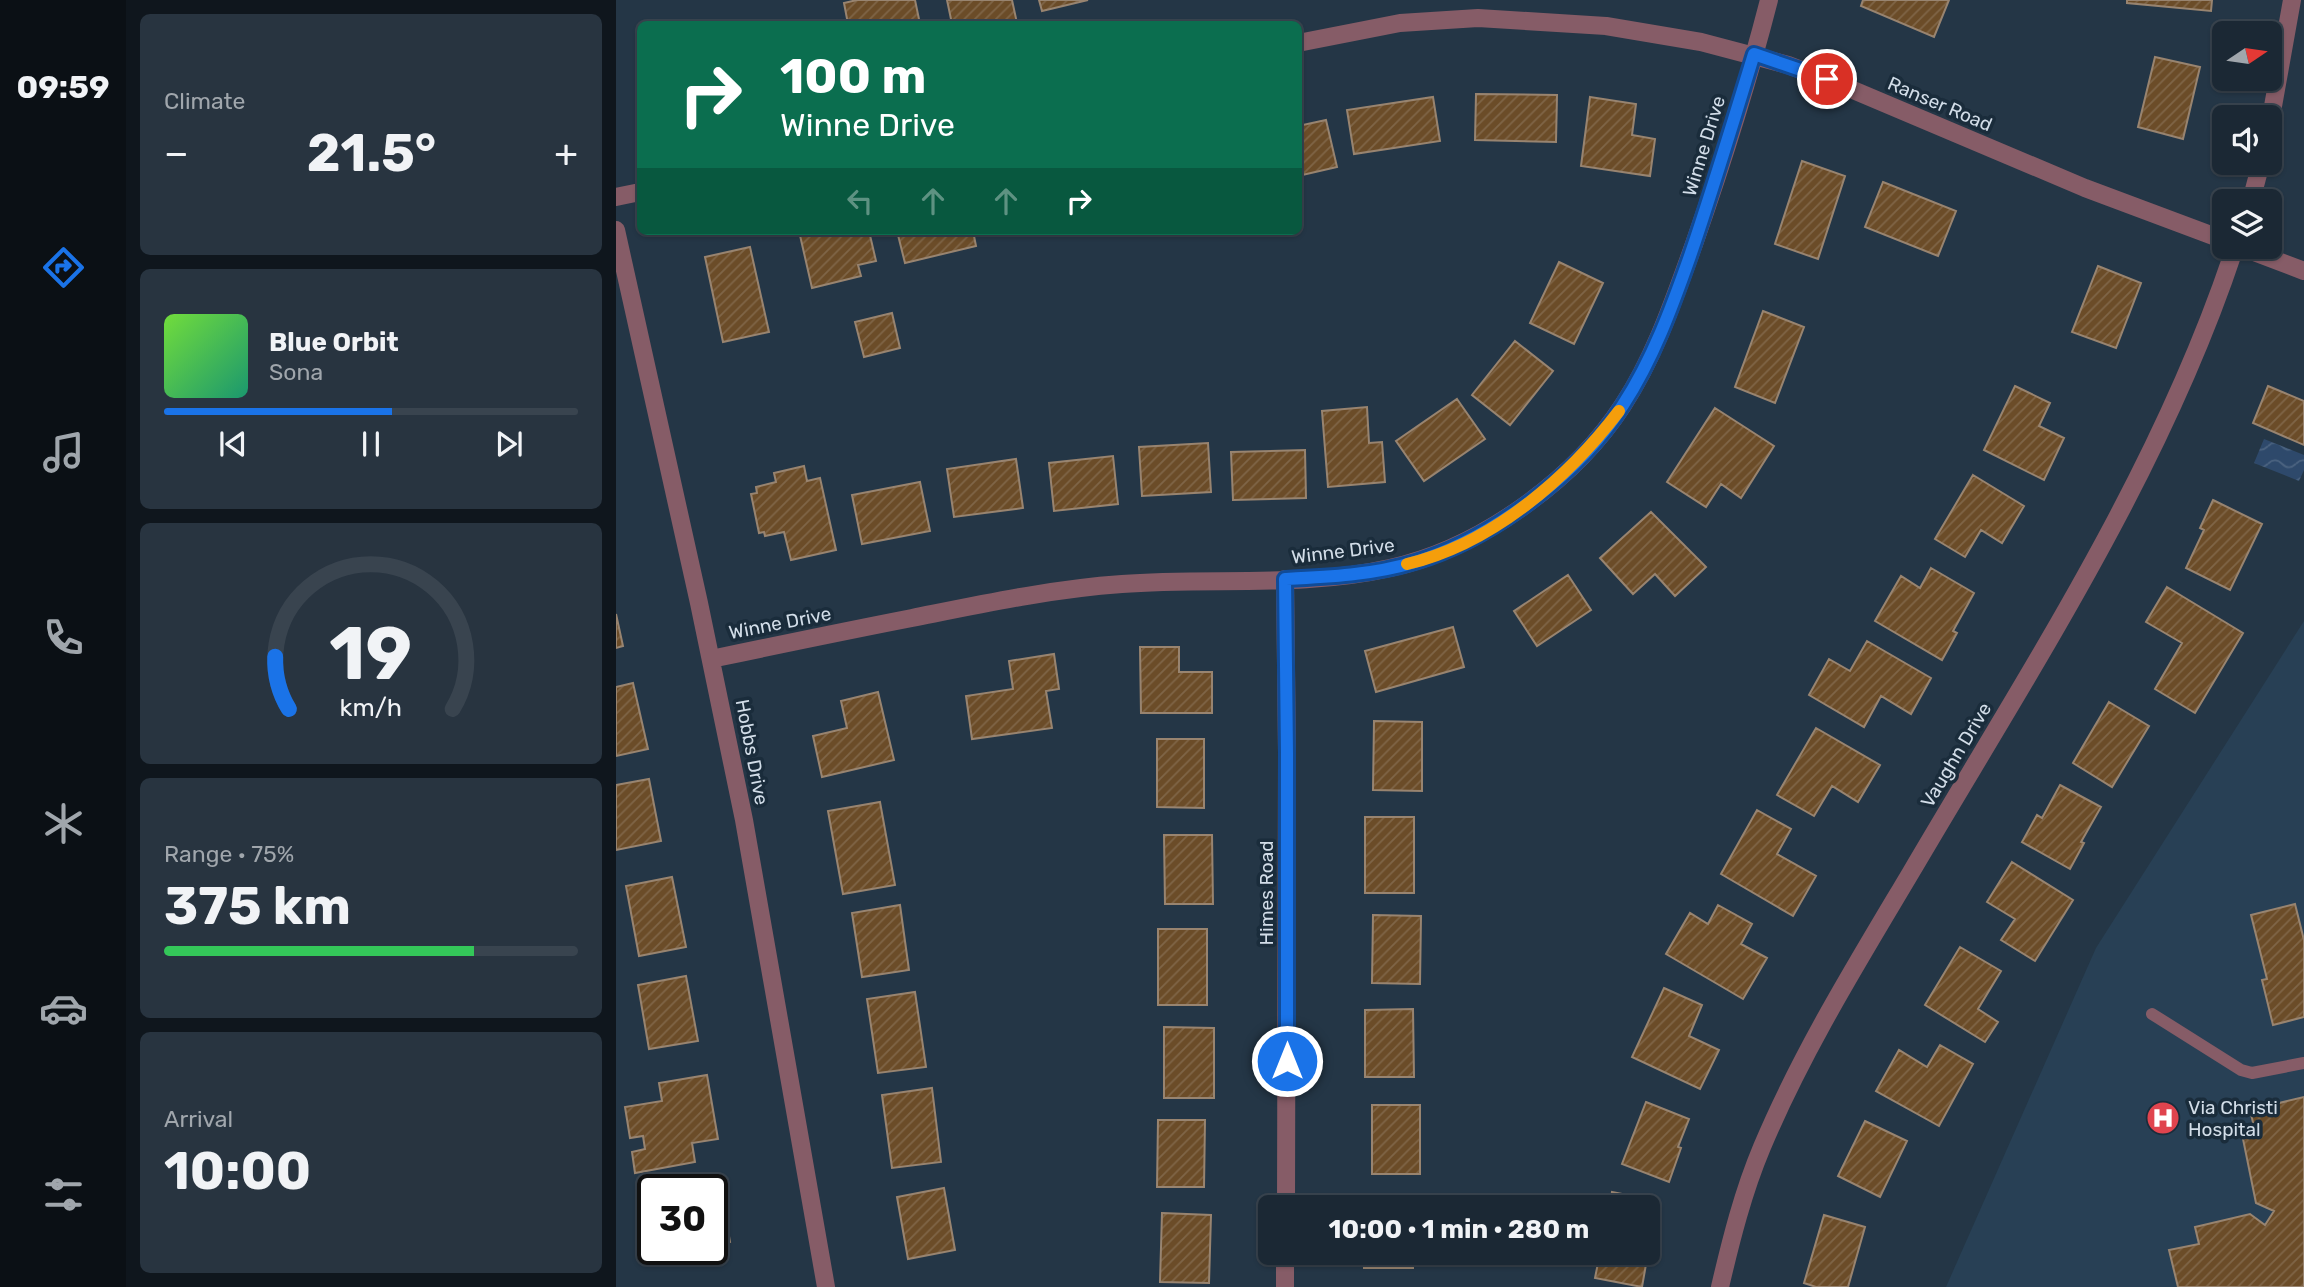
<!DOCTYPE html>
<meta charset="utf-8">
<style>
body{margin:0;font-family:Rubik,sans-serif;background:#283440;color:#f1f3f6;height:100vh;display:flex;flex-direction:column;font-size:26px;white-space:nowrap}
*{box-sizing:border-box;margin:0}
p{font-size:23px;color:#a0a6ac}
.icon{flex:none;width:38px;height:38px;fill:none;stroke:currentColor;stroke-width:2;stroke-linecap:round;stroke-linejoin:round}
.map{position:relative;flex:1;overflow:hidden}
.panel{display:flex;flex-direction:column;gap:14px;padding:14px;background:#0f161d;width:490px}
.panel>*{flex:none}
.guide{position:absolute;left:21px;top:21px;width:665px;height:214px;border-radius:10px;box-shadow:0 2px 5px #0004,0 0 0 2px #39444f;background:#0b6e4f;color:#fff;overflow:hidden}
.needle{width:46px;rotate:77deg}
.tools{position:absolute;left:1596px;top:21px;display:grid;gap:14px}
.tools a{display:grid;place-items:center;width:70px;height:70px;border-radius:10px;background:#1b2834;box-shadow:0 2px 5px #0004,0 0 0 2px #39444f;font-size:35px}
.speed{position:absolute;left:21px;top:1174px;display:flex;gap:14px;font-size:35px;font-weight:700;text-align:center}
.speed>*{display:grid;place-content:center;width:91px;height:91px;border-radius:50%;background:#1b2834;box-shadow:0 2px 5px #0004,0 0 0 2px #39444f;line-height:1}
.speed .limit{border:4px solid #111;border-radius:10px;background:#fff;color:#111}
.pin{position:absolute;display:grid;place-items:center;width:60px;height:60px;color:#fff;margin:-30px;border:4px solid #fff;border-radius:50%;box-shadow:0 2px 7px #0007}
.me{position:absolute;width:77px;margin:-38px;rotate:0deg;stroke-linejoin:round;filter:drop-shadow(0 0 5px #0008)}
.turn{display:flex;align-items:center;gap:24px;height:147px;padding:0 28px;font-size:32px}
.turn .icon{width:91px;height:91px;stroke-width:2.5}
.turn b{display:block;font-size:49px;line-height:60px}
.lanes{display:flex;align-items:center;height:66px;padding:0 28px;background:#0003;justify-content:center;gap:35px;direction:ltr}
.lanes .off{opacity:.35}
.big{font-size:52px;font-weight:700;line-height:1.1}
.panel .widget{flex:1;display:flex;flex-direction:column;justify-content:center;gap:10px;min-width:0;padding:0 24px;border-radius:10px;background:#283440}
.panel .dial{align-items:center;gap:0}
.dial svg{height:182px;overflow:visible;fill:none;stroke:#39444f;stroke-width:7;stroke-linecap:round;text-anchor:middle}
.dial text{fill:#f1f3f6;stroke:none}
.song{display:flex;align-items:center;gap:21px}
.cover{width:84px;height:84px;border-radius:10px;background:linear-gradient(135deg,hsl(100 70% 55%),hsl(160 70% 35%))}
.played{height:7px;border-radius:4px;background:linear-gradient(90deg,#1a73e8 55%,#39444f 55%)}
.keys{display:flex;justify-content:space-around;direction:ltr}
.heat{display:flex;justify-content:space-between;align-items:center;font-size:38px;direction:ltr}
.charge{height:10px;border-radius:5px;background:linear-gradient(90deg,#34c759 75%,#39444f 0)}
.trip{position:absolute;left:642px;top:1195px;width:402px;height:70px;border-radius:10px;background:#1b2834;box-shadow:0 2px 5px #0004,0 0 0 2px #39444f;font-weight:700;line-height:70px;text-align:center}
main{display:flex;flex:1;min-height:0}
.dock{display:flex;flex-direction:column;width:126px;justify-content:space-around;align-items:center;background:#0b1015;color:#a0a6ac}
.dock .icon{width:49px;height:49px}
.dock .active{color:#1a73e8}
.dock b{font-size:32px;color:#f1f3f6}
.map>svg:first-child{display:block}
.built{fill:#284055}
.water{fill:url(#water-waves)}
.building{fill:url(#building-hatch);stroke:#988470;stroke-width:2}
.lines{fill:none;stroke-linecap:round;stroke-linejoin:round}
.lane{stroke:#865c67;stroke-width:12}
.street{stroke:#865c67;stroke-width:18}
.route-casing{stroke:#114b97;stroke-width:18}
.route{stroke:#1a73e8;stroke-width:12}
.slow{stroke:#f59e0b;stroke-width:12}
.labels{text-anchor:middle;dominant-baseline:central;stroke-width:7;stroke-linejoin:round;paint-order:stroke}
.street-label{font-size:19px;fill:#d2dde8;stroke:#1a2c3b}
.poi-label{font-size:19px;fill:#d2dde8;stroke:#1a2c3b;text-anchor:start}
</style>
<main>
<nav class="dock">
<b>09:59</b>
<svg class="icon active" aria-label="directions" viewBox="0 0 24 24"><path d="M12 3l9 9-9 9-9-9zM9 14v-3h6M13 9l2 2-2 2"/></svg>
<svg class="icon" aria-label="music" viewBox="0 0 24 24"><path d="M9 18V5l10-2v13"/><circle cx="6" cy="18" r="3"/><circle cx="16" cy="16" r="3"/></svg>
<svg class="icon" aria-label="phone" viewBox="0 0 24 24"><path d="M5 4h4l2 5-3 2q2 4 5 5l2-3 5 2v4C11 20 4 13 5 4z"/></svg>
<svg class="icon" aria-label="climate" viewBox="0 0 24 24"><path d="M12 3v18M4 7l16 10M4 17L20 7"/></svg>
<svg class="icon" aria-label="car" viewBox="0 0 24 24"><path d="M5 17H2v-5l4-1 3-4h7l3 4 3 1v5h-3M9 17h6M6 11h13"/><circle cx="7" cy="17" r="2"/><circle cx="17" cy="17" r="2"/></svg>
<svg class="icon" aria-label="filters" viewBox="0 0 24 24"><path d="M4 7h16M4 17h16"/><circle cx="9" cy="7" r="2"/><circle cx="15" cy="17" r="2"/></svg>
</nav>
<section class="panel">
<div class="widget"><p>Climate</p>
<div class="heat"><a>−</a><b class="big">21.5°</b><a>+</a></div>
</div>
<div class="widget">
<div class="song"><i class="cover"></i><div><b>Blue Orbit</b><p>Sona</p></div></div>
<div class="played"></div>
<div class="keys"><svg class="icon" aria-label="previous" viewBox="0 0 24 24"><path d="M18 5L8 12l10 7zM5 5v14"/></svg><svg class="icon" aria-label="pause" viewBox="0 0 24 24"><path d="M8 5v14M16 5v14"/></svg><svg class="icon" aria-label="next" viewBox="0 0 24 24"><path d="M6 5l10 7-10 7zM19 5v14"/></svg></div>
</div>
<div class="widget dial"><svg viewBox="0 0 100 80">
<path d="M14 69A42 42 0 1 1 86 69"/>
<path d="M14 69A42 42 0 0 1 8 46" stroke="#1a73e8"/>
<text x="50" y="56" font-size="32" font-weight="700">19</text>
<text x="50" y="72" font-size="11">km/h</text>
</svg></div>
<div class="widget"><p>Range · 75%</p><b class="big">375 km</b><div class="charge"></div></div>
<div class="widget"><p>Arrival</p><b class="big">10:00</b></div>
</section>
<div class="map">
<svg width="1688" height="1287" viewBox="0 0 1688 1287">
<defs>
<pattern id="water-waves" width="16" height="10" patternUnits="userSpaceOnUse" patternTransform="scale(1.75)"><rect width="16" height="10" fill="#2e496b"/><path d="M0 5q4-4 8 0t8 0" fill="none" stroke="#4b6380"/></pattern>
<pattern id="building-hatch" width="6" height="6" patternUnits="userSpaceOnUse" patternTransform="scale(1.75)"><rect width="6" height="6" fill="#6b4c28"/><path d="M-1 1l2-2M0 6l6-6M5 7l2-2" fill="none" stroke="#7f6547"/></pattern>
</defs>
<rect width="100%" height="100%" fill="#243646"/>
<path class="built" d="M1688 621V1287H1330L1480 948Z"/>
<path class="water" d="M1648 439 1688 455V470L1683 481 1638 463Z"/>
<path class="building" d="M241 0H299L304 24H232L228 3Z
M331 0H396L401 23 336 24Z
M423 0H472L426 11Z
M1247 0H1333L1318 37 1245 6Z
M1511 0H1596L1595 11 1511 3Z
M1539 57 1584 67 1567 139 1522 127Z
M860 94 941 95 940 142 859 140Z
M817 97 824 141 738 154 731 110Z
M974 97 1020 104 1016 135 1039 139 1034 176 965 166Z
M710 120 721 167 682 176V126Z
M1186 161 1229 176 1202 259 1159 244Z
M1267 182 1340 211 1322 256 1249 227Z
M183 231H253L260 261 242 265 245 276 196 288Z
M281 231H357L360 246 289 263Z
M134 247 153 332 107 342 89 257Z
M943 262 987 283 958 344 914 323Z
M1482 266 1525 283 1500 348 1456 332Z
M1147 311 1188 327 1159 403 1119 387Z
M276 313 284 348 248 357 239 322Z
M899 341 937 371 894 425 856 395Z
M1399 386 1434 403 1423 426 1448 438 1428 480 1368 450Z
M1652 386 1688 401V445L1637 423Z
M841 399 869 439 808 481 780 441Z
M751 407 753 443 766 442 769 482 712 487 706 411Z
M1099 408 1158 446 1125 498 1105 484 1090 507 1051 482Z
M592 443 595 492 526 496 523 447Z
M689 450 690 498 617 500 615 452Z
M497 456 502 504 438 511 433 463Z
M400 459 407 508 338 517 331 469Z
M188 466 191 481 204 478 220 550 175 560 168 532 149 536 148 532 143 533 135 494 141 493 140 487 160 482 158 473Z
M1357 475 1408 506 1386 543 1365 530 1349 557 1319 539Z
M304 482 314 531 246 544 236 495Z
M1597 500 1646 524 1614 590 1570 568 1588 530 1584 528Z
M1035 512 1090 567 1059 596 1039 574 1017 594 984 558Z
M1315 568 1358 593 1337 631 1341 633 1326 660 1259 621 1285 576 1304 588Z
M952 575 975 610 921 646 898 611Z
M1551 587 1627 633 1579 713 1539 689 1566 643 1530 622Z
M0 614 7 646 0 648Z
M837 627 848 667 760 692 749 651Z
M1251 641 1315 678 1295 714 1265 696 1248 727 1193 695 1213 659 1234 671Z
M524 647H563V672H596V713H525Z
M438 654 443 689 430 691 436 728 356 739 350 696 397 689 393 661Z
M17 683 32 749 0 756V687Z
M262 692 278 760 206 777 197 736 231 728 225 701Z
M1493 702 1533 726 1496 787 1457 763Z
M758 721 806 722V791L757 790Z
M1200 728 1264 765 1242 802 1216 786 1198 816 1161 795Z
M541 739H588V808L541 807Z
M33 779 45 841 0 850V785Z
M1444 785 1485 807 1465 842 1468 843 1454 869 1406 842 1421 815 1426 818Z
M264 802 279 885 227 894 212 811Z
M1141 810 1175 829 1161 854 1200 876 1177 916 1105 874Z
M749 817H798V893H749Z
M548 835H596L597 904H549Z
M1396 862 1457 900 1419 961 1385 940 1399 919 1371 902Z
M56 877 70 947 23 956 10 886Z
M1679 904 1688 940V1017L1657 1025 1646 980 1651 979 1635 915Z
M284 905 293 970 246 977 236 913Z
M1102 905 1136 924 1125 944 1151 958 1127 999 1050 954 1074 913 1092 924Z
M757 915 805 916 804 984 756 983Z
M542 929H591V1005H542Z
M1344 947 1385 971 1362 1009 1382 1022 1369 1042 1309 1005Z
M70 976 82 1041 33 1049 22 985Z
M1048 988 1086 1005 1073 1036 1103 1050 1084 1089 1016 1057Z
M299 992 310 1067 262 1073 251 999Z
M797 1009 798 1077H749V1010Z
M548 1027 598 1028V1098H548Z
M1324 1045 1357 1064 1323 1126 1260 1091 1283 1050 1311 1067Z
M91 1075 102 1139 76 1143 79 1162 19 1173 16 1152 29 1149 27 1136 14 1138 9 1107 46 1101 43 1083Z
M316 1088 325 1162 276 1168 266 1095Z
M1688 1097V1287H1562L1553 1250 1583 1244 1579 1227 1634 1214 1649 1225 1658 1211 1640 1203 1627 1139 1640 1135 1634 1110Z
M1030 1102 1073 1119 1062 1147 1065 1148 1053 1182 1006 1164Z
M756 1105H804V1174H756Z
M542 1120H589L588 1187H541Z
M1249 1121 1291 1141 1264 1197 1222 1176Z
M103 1177 114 1242 96 1245V1190H56L55 1185Z
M328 1188 339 1250 292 1259 281 1197Z
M996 1192 1042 1201 1032 1251V1208H993Z
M748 1200H797V1208H748Z
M546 1213 595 1215 593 1283 544 1282Z
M1208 1215 1249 1227 1232 1287H1200L1188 1283Z
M748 1253H797V1268H748Z
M984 1253H1032L1026 1287 979 1278Z"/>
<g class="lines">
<path class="lane" d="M1536 1014 1625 1070 1636 1073 1688 1063"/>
<path class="street" d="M682 43 784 23 862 18 990 26 1085 42 1172 65 1230 87 1469 188 1608 240
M1654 123 1676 0
M0 197 24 192
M1635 201 1645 163
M0 230 83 603 128 820 210 1287
M1625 247 1688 271
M669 579 671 753 670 1208
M95 659C162 645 229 631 296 618 366 604 435 589 506 584 595 577 687 588 774 568 862 549 958 481 1007 405 1039 356 1058 299 1078 244 1106 164 1132 82 1153 0
M669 1287V1253
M1104 1287C1115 1240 1127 1192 1146 1147 1186 1052 1241 963 1294 874 1413 671 1545 472 1619 247"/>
</g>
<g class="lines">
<defs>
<path id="route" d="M671 1061V753L669 579C712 577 757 575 799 562 876 539 964 473 1007 405 1037 359 1056 307 1074 256 1097 189 1117 122 1138 54L1211 79"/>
</defs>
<use href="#route" class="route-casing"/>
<use href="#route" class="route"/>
<path class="slow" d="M791 564C876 544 952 478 1003 411"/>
</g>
<defs>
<symbol id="hospital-disc" viewBox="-11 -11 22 22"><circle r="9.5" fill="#e0444e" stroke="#1a2c3b"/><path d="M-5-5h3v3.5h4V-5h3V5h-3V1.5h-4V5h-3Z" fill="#fff"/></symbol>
</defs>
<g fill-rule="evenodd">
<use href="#hospital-disc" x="1528" y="1099" width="38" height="38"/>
</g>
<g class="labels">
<g class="street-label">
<text transform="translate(1324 104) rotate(23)">Ranser Road</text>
<text transform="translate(1088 146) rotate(-73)">Winne Drive</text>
<text transform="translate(727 551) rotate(-7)">Winne Drive</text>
<text transform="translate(164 623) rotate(-11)">Winne Drive</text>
<text transform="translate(136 752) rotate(79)">Hobbs Drive</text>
<text transform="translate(1340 755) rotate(-59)">Vaughn Drive</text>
<text transform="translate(650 893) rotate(-90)">Himes Road</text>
</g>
<g class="poi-label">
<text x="1572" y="1107">Via Christi<tspan x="1572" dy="22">Hospital</tspan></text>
</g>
</g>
</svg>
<div class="tools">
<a><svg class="needle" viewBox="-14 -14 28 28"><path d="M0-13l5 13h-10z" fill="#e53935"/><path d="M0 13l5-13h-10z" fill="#a0a6ac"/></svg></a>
<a><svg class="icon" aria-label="sound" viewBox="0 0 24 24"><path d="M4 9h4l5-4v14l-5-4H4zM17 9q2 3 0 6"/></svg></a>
<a><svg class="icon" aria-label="layers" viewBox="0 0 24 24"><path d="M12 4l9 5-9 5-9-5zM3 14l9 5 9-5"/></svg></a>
</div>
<div class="speed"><div class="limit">30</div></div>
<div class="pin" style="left:1211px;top:79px;background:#d93025"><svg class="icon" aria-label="arrive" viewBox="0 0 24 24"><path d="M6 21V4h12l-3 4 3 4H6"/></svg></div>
<svg class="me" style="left:671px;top:1061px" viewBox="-20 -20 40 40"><circle r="17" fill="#1a73e8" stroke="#fff" stroke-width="3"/><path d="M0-11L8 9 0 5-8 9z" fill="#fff"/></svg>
<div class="trip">10:00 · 1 min · 280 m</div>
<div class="guide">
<div class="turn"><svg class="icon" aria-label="right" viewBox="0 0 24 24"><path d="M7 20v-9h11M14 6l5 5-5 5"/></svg><div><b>100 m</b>Winne Drive</div></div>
<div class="lanes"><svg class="icon off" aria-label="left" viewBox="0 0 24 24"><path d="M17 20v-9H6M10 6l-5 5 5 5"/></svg><svg class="icon off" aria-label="ahead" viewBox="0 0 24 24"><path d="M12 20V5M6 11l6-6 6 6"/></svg><svg class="icon off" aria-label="ahead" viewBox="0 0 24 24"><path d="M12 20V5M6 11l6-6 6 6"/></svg><svg class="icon" aria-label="right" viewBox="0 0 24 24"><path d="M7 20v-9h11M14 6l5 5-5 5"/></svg></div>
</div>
</div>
</main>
